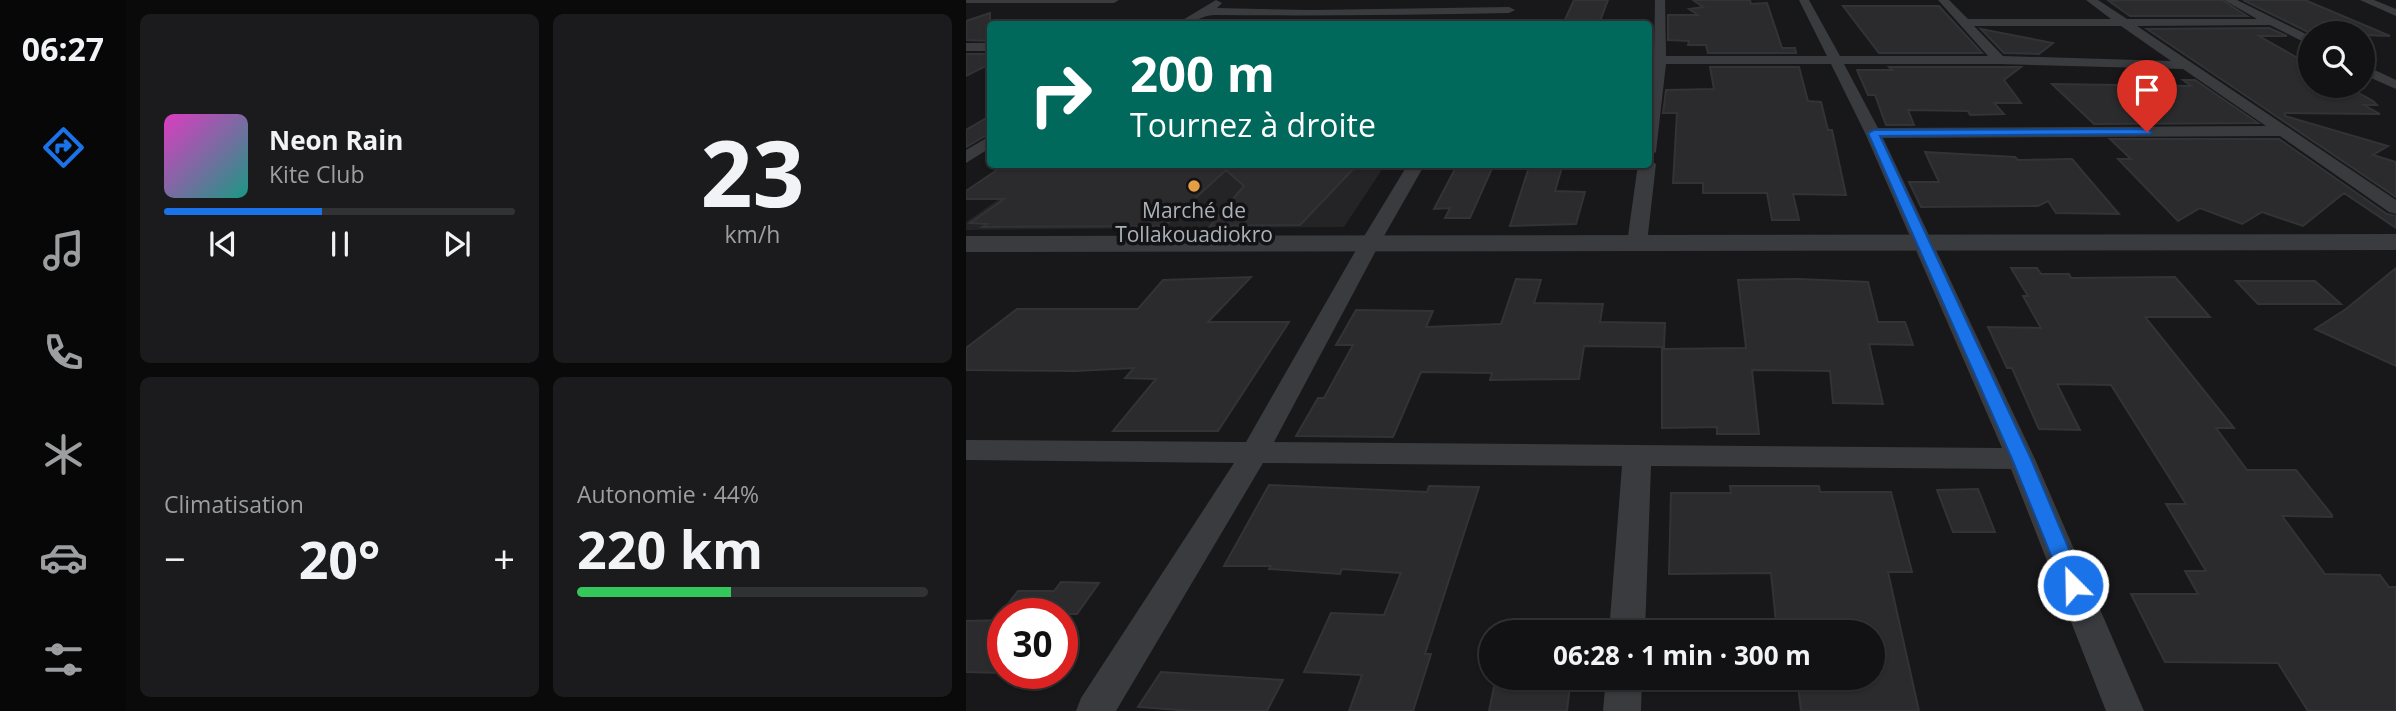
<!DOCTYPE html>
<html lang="fr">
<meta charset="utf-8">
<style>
body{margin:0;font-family:"Open Sans",sans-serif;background:#1b1b1d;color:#f1f3f6;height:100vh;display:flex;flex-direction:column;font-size:26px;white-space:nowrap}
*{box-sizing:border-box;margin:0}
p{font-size:23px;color:#9c9ea0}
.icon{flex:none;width:38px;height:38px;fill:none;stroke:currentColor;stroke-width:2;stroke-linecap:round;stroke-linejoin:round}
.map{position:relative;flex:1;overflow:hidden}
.details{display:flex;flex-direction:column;gap:14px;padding:14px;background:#0a0a0b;width:840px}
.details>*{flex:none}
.banner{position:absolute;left:21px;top:21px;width:665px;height:147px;border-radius:7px;box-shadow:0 2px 5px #0004,0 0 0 2px #313234;background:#00695c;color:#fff;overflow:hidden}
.buttons{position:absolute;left:1332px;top:21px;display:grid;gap:14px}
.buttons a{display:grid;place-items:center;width:77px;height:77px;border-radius:50%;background:#121214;box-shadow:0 2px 5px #0004,0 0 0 2px #313234;font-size:35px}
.speed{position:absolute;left:21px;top:598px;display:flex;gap:14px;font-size:35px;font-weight:700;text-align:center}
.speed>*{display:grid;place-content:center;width:91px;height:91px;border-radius:50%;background:#121214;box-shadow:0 2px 5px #0004,0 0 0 2px #313234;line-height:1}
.speed .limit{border:10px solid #d22;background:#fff;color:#111}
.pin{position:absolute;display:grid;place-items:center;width:60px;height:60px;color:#fff;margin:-72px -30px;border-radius:50% 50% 50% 0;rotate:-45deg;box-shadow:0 0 7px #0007}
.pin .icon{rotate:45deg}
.me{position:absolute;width:77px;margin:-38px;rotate:337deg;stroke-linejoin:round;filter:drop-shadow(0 0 5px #0008)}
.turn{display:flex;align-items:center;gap:24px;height:147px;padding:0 28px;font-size:32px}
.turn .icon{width:91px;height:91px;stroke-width:2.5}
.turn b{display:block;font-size:49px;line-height:60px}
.big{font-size:52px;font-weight:700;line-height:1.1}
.details .tile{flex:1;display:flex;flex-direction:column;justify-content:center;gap:10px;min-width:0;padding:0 24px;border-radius:10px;background:#1b1b1d}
.details .dial{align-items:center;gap:0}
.dial b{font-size:91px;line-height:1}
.song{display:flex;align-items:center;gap:21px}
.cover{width:84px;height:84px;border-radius:10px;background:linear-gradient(135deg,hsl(310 70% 55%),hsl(170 70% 35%))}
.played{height:7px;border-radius:4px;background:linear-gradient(90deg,#1a73e8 45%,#313234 45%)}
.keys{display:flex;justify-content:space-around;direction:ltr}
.heat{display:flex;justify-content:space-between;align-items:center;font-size:38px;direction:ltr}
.charge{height:10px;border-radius:5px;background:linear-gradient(90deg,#34c759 44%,#313234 0)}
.details .tiles{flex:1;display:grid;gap:14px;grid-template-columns:repeat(2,1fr)}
.trip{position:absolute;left:513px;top:620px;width:406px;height:70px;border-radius:35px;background:#121214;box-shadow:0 2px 5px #0004,0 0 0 2px #313234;font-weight:700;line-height:70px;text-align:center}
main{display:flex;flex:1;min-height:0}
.menu{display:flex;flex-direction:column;width:126px;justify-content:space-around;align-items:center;background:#070708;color:#9c9ea0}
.menu .icon{width:49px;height:49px}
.menu .active{color:#1a73e8}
.menu b{font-size:32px;color:#f1f3f6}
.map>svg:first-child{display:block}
.built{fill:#242427}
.building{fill:#2b2b2e;stroke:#323336;stroke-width:2}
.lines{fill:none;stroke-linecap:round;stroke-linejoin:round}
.minor{fill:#393b3f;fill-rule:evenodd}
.tertiary{fill:#393b3f;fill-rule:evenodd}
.route{fill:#1a73e8;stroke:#114b97;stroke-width:2}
.poi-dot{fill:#e69e45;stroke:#131315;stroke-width:2.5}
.labels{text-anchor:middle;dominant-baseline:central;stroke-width:7;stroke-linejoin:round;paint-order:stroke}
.far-poi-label{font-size:21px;fill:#abb1b9;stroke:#131315}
</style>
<main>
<nav class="menu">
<b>06:27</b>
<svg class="icon active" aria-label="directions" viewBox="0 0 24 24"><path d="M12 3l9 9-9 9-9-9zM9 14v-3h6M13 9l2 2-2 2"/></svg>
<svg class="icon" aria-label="music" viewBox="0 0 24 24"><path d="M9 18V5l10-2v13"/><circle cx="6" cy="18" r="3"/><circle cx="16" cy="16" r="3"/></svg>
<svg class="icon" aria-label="phone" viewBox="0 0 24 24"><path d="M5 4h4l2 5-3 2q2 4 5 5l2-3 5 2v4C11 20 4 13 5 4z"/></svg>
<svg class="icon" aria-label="climate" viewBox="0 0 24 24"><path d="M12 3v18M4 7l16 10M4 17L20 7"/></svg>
<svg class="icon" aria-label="car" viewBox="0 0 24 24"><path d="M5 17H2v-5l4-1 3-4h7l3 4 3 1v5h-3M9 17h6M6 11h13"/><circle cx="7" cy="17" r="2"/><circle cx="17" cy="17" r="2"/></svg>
<svg class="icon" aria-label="filters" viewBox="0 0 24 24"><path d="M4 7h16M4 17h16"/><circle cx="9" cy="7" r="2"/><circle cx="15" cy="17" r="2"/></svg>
</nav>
<section class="details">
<div class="tiles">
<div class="tile">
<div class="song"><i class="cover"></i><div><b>Neon Rain</b><p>Kite Club</p></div></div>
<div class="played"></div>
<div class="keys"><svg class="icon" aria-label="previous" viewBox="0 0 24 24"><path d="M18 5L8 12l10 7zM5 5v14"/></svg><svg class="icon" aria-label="pause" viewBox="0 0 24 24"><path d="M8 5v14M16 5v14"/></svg><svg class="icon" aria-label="next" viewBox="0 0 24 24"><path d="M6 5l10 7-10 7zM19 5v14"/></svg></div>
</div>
<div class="tile dial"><b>23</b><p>km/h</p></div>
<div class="tile"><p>Climatisation</p>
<div class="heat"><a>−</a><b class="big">20°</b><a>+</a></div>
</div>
<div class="tile"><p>Autonomie · 44%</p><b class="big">220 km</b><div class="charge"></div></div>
</div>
</section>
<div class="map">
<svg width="1430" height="711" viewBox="0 0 1430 711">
<rect width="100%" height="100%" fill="#18181a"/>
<path class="built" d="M81 165H419L378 227 0 230V222Z"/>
<path class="building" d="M608 0H642L633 24H597Z
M727 0H784L785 4 801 3 816 48H829L830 53H742L740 45H722L723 41 702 40V15H732L723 9 737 7Z
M1159 0H1256L1281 16H1164L1143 1Z
M1277 0H1339L1424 36 1344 33Z
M877 6H973L1016 53H913Z
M24 13V41L0 40V21Z
M1303 28 1321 36H1293L1344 65V86H1380L1407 101 1411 105H1398L1414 114 1319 113V116L1422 146 1407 155 1430 162V197L1181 29Z
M1015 29 1087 43 1073 54 1038 53Z
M24 54V64L0 76V54Z
M744 67H833L842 101 855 102 862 130H866L880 195 827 194 833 220H806L801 193H737V183H707L711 113H697L700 90 748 89Z
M923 67H1055L1038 80 1055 103H1028L1038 114 1004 115 1002 111 942 110 948 125H920L909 95H902L891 70H926Z
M1217 80H1229L1292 123 1128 124 1086 84 1225 86Z
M24 116V133L0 147V130Z
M1144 139H1313L1421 214 1430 216V228L1378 193 1337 226 1296 212 1276 224 1234 208 1212 221 1152 159H1165Z
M959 152 1049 157 1052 160 1106 159 1153 214 1090 213 1082 201 1072 206 955 207 943 182H973Z
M40 164H392L334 225 244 226 278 186 260 170 199 226 16 227 21 224 4 223 38 199H0V191Z
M509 164H528L504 218H479L484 208 468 209 490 167H508Z
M569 164H597L589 191 619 192 610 224 544 226 563 167Z
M1045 268H1071L1075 274H1103L1105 278 1209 277 1244 317H1179L1268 428H1250L1281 470H1330L1366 515V517L1316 516 1359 574 1414 575 1423 587H1430V711H1342L1312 663 1199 662 1165 594H1232L1219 571H1240L1200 504H1220L1145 385 1091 384 1114 430 1073 429 1046 368H1041L1022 327 1075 328 1057 296H1062Z
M1430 268V366L1349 329 1380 309Z
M285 277 242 322H323L252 431H147L190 379 159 378 168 368 109 371 0 370V348L51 309H172L197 280Z
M550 279 575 280 568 303 637 304 634 322 699 323 698 347 618 346 613 379 524 380 526 373 455 372 427 437 330 436 352 398H358L387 345H370L390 310 467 311 460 327 535 324Z
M833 279 902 282 912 322H939L947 345 903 344 917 404 867 403 864 371 786 370 793 434H751V427L696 428V349L780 348 772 280Z
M1270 281H1349L1375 304H1292Z
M303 485 461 492 463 486 513 487 459 654H465L447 711H383L396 675 338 672 365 613 418 615 435 573 376 569 374 574 303 569 305 566H258Z
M764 486H853L854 492H925L946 572H922L953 711H835L831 677H906V632H811L805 573 703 574 705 493H765Z
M1012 489 1029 532H987L971 490Z
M95 582 133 583 111 614H34L52 591H88Z
M37 620V673L0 672V621Z
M195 672 317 680 301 711H227L172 707Z
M530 677H605L601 711H523Z"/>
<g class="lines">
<path class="minor" d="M0 0H153L148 3H0Z
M250 0 256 3 251 8 345 10 543 7 549 10 543 13C445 15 348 16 250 15 235 14 226 26 210 24Z
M689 0H699L700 56H861L833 0H843L874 56H1022L972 0H983L1002 19H1145L1120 0H1132L1161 19H1291L1258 0H1271L1344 36V45L1304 25 1171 26 1430 200V214L1423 212 1314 136 917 138 1069 459 1178 711H1140L1045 469 685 466 679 632H643L656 466 297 463 150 711H110L115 698 268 463 0 460V440L280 442 394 243 442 164H459L414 243 308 442 1036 448 899 133 865 64H700L690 152 682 157V93L687 64H682V56H688ZM1008 26H1155L1205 61 1037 56ZM878 64H1033L1217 69 1300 126 912 128Z
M1394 0H1408L1430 9V16Z
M0 43H24V51H0Z
M1396 64 1430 80V89L1396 74Z
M24 136V148L0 163V150Z
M682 159 690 164 681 243 678 247H664L661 243 672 164H682Z
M640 677H676L675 711H637Z"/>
<path class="tertiary" d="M1430 234V250L0 252V236Z"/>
</g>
<path class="route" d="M1181 129 1186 132 1184 134 914 136 1065 459 1118 585 1115 591 1107 594 1100 591 1097 585 1046 459 902 133 908 130Z"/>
<circle class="poi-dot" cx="228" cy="186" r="7"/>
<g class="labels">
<g class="far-poi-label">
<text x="228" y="210">Marché de<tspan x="228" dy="24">Tollakouadiokro</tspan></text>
</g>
</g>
</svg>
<div class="buttons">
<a><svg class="icon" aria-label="search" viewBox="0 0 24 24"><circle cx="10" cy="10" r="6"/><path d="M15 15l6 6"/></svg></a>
</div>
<div class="speed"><div class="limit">30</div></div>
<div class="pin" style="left:1181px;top:132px;background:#d93025"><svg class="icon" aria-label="arrive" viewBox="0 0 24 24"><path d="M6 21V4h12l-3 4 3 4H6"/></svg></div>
<svg class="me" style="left:1107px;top:585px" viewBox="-20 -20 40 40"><circle r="17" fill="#1a73e8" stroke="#fff" stroke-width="3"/><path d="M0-11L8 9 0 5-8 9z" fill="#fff"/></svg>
<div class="trip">06:28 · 1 min · 300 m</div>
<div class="banner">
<div class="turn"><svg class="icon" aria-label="right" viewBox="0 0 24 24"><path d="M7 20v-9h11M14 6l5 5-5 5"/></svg><div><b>200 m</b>Tournez à droite</div></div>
</div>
</div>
</main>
